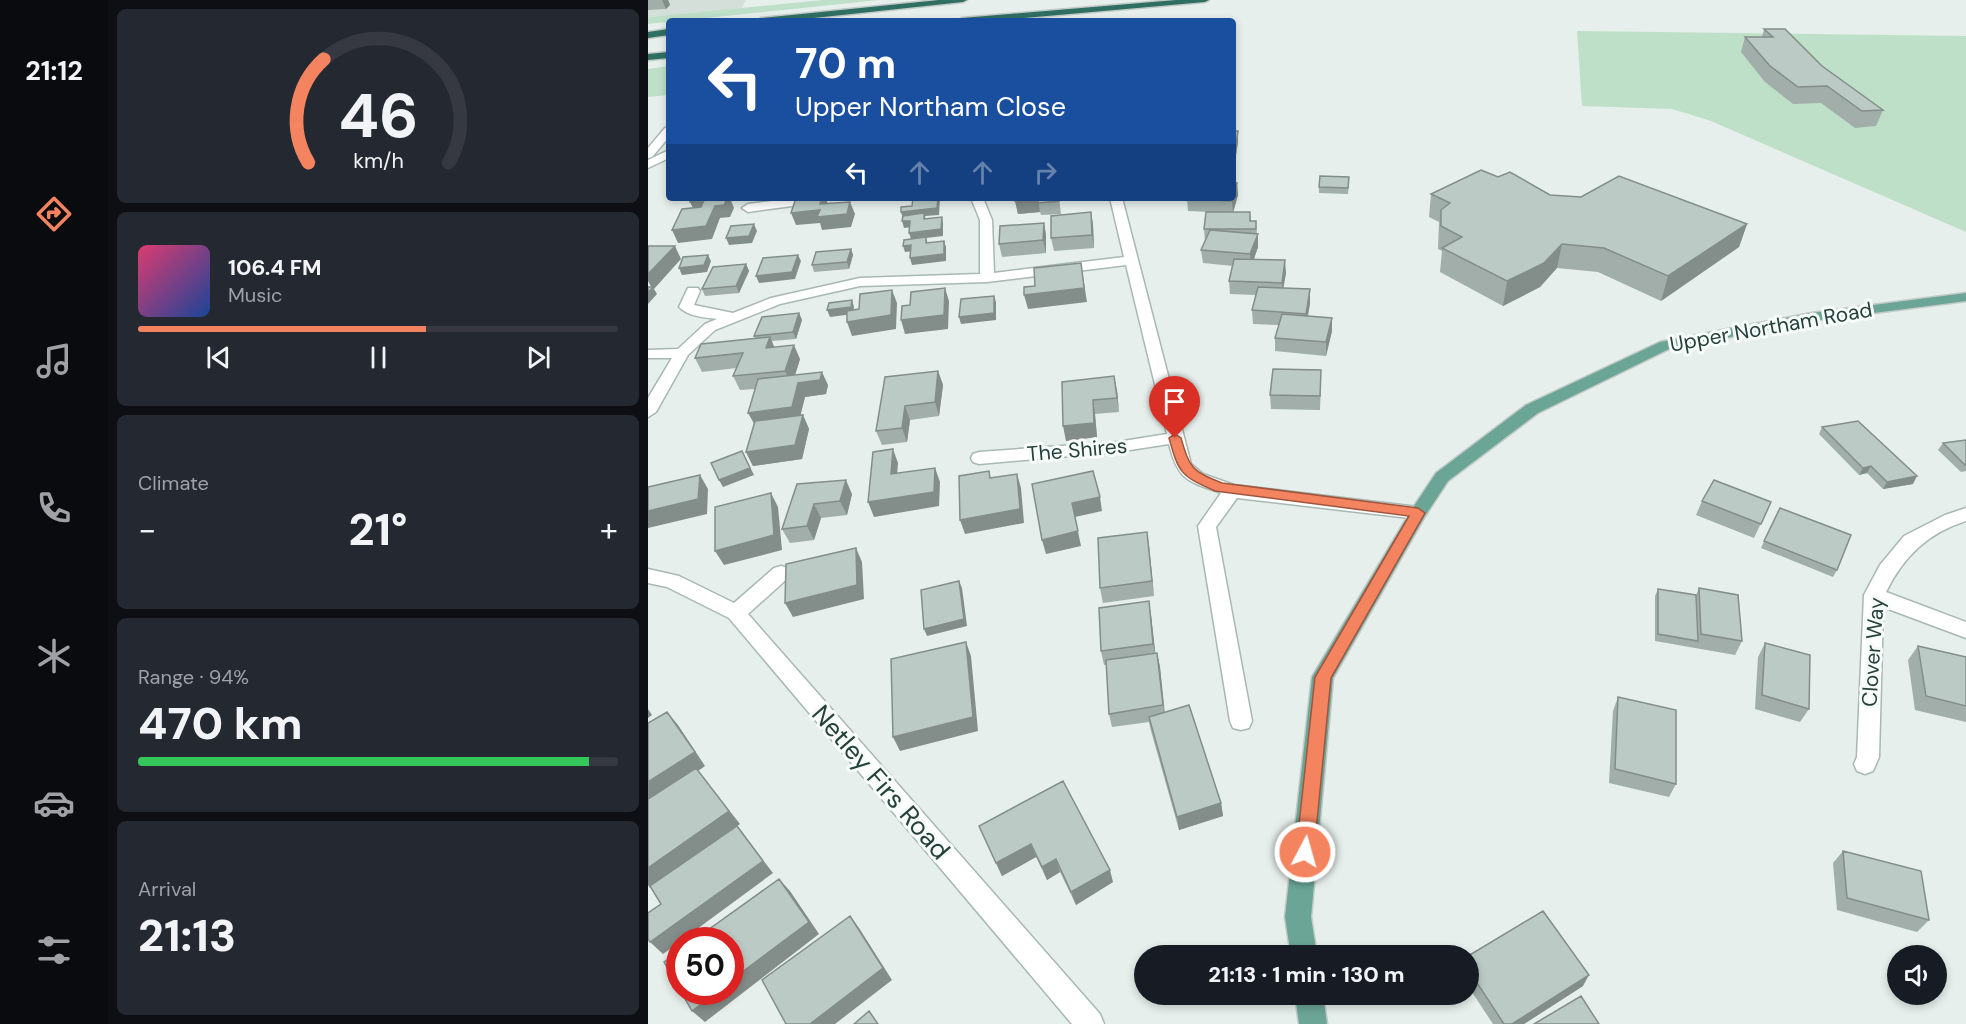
<!DOCTYPE html>
<meta charset="utf-8">
<style>
body{margin:0;font-family:"DM Sans",sans-serif;background:#242831;color:#f1f3f6;height:100vh;display:flex;flex-direction:column;font-size:22px;white-space:nowrap}
*{box-sizing:border-box;margin:0}
p{font-size:20px;color:#9ea1a6}
.icon{flex:none;width:33px;height:33px;fill:none;stroke:currentColor;stroke-width:2;stroke-linecap:round;stroke-linejoin:round}
.map{position:relative;flex:1;overflow:hidden}
.side{display:flex;flex-direction:column;gap:9px;padding:9px;background:#0d0f14;width:540px}
.side>*{flex:none}
.banner{position:absolute;left:18px;top:18px;width:570px;height:183px;border-radius:6px;box-shadow:0 3px 9px #0003;background:#1a4fa0;color:#fff;overflow:hidden}
.buttons{position:absolute;left:1239px;top:945px;display:grid;gap:12px}
.buttons a{display:grid;place-items:center;width:60px;height:60px;border-radius:50%;background:#171b24;box-shadow:0 3px 9px #0003;font-size:30px}
.speed{position:absolute;left:18px;top:927px;display:flex;gap:12px;font-size:30px;font-weight:700;text-align:center}
.speed>*{display:grid;place-content:center;width:78px;height:78px;border-radius:50%;background:#171b24;box-shadow:0 3px 9px #0003;line-height:1}
.speed .limit{border:9px solid #d22;background:#fff;color:#111}
.pin{position:absolute;display:grid;place-items:center;width:51px;height:51px;color:#fff;margin:-62px -26px;border-radius:50% 50% 50% 0;rotate:-45deg;box-shadow:0 0 6px #0007}
.pin .icon{rotate:45deg}
.me{position:absolute;width:66px;margin:-33px;rotate:6deg;stroke-linejoin:round;filter:drop-shadow(0 0 4px #0008)}
.turn{display:flex;align-items:center;gap:21px;height:126px;padding:0 30px;font-size:27px}
.turn .icon{width:78px;height:78px;stroke-width:2.5}
.turn b{display:block;font-size:42px;line-height:51px}
.lanes{display:flex;align-items:center;height:57px;padding:0 30px;background:#0003;justify-content:center;gap:30px;direction:ltr}
.lanes .off{opacity:.35}
.big{font-size:45px;font-weight:800;line-height:1.1}
.side .tile{flex:1;display:flex;flex-direction:column;justify-content:center;gap:9px;min-width:0;padding:0 21px;border-radius:9px;background:#242831}
.side .dial{align-items:center;gap:0}
.dial svg{height:156px;overflow:visible;fill:none;stroke:#363941;stroke-width:7;stroke-linecap:round;text-anchor:middle}
.dial text{fill:#f1f3f6;stroke:none}
.song{display:flex;align-items:center;gap:18px}
.cover{width:72px;height:72px;border-radius:9px;background:linear-gradient(135deg,hsl(340 70% 55%),hsl(220 70% 35%))}
.played{height:6px;border-radius:3px;background:linear-gradient(90deg,#f4845f 60%,#363941 60%)}
.keys{display:flex;justify-content:space-around;direction:ltr}
.heat{display:flex;justify-content:space-between;align-items:center;font-size:33px;direction:ltr}
.charge{height:9px;border-radius:4px;background:linear-gradient(90deg,#34c759 94%,#363941 0)}
.trip{position:absolute;left:486px;top:945px;width:345px;height:60px;border-radius:30px;background:#171b24;box-shadow:0 3px 9px #0003;font-weight:800;line-height:60px;text-align:center}
main{display:flex;flex:1;min-height:0}
.dock{display:flex;flex-direction:column;width:108px;justify-content:space-around;align-items:center;background:#090b0e;color:#9ea1a6}
.dock .icon{width:42px;height:42px}
.dock .current{color:#f4845f}
.dock b{font-size:27px;color:#f1f3f6}
.map>svg:first-child{display:block}
.built{fill:#d4dfda}
.green{fill:#bfe0c8}
.lines{fill:none;stroke-linecap:round;stroke-linejoin:round}
.minor-casing{stroke:#a8b8b2;stroke-width:3}
.major-casing{stroke:#c2cac8;stroke-width:3}
.highway-casing{stroke:#c2cac8;stroke-width:3}
.minor{fill:#fff;fill-rule:evenodd}
.major{fill:#6aa596;fill-rule:evenodd}
.highway{fill:#2f6f62;fill-rule:evenodd}
.wall{fill:#a1aea9}
.shaded-wall{fill:#838d89}
.building{fill:#bbcac4;stroke:#838d89;stroke-width:1.5}
.route{fill:#f4845f;stroke:#9f563e;stroke-width:1.5}
.labels{text-anchor:middle;dominant-baseline:central;stroke-width:6;stroke-linejoin:round;paint-order:stroke}
.street-label{font-size:21px;fill:#24423a;stroke:#f7fbf9}
.near-street-label{font-size:26px;fill:#24423a;stroke:#f7fbf9}
</style>
<main>
<nav class="dock">
<b>21:12</b>
<svg class="icon current" aria-label="directions" viewBox="0 0 24 24"><path d="M12 3l9 9-9 9-9-9zM9 14v-3h6M13 9l2 2-2 2"/></svg>
<svg class="icon" aria-label="music" viewBox="0 0 24 24"><path d="M9 18V5l10-2v13"/><circle cx="6" cy="18" r="3"/><circle cx="16" cy="16" r="3"/></svg>
<svg class="icon" aria-label="phone" viewBox="0 0 24 24"><path d="M5 4h4l2 5-3 2q2 4 5 5l2-3 5 2v4C11 20 4 13 5 4z"/></svg>
<svg class="icon" aria-label="climate" viewBox="0 0 24 24"><path d="M12 3v18M4 7l16 10M4 17L20 7"/></svg>
<svg class="icon" aria-label="car" viewBox="0 0 24 24"><path d="M5 17H2v-5l4-1 3-4h7l3 4 3 1v5h-3M9 17h6M6 11h13"/><circle cx="7" cy="17" r="2"/><circle cx="17" cy="17" r="2"/></svg>
<svg class="icon" aria-label="filters" viewBox="0 0 24 24"><path d="M4 7h16M4 17h16"/><circle cx="9" cy="7" r="2"/><circle cx="15" cy="17" r="2"/></svg>
</nav>
<section class="side">
<div class="tile dial"><svg viewBox="0 0 100 80">
<path d="M14 69A42 42 0 1 1 86 69"/>
<path d="M14 69A42 42 0 0 1 22 16" stroke="#f4845f"/>
<text x="50" y="56" font-size="32" font-weight="700">46</text>
<text x="50" y="72" font-size="11">km/h</text>
</svg></div>
<div class="tile">
<div class="song"><i class="cover"></i><div><b>106.4 FM</b><p>Music</p></div></div>
<div class="played"></div>
<div class="keys"><svg class="icon" aria-label="previous" viewBox="0 0 24 24"><path d="M18 5L8 12l10 7zM5 5v14"/></svg><svg class="icon" aria-label="pause" viewBox="0 0 24 24"><path d="M8 5v14M16 5v14"/></svg><svg class="icon" aria-label="next" viewBox="0 0 24 24"><path d="M6 5l10 7-10 7zM19 5v14"/></svg></div>
</div>
<div class="tile"><p>Climate</p>
<div class="heat"><a>−</a><b class="big">21°</b><a>+</a></div>
</div>
<div class="tile"><p>Range · 94%</p><b class="big">470 km</b><div class="charge"></div></div>
<div class="tile"><p>Arrival</p><b class="big">21:13</b></div>
</section>
<div class="map">
<svg width="1318" height="1024" viewBox="0 0 1318 1024">
<rect width="100%" height="100%" fill="#e6efeb"/>
<path class="built" d="M0 0H98L93 9 0 17Z"/>
<path class="green" d="M175 0H231L0 24V17Z
M929 31 1318 36V232L1063 121 1024 109 934 106Z
M21 66V95L0 97V69Z"/>
<g class="lines">
<defs>
<path id="minor" d="M21 127V137L4 157 0 158V148L17 128Z
M21 150V158L0 168V160Z
M147 198H180L174 202 100 212 94 208 100 204Z
M323 198H335L344 220 346 273 476 257 462 198H474L543 464 555 474 586 485 770 507 776 509 779 513 776 517 770 519 589 498 568 527 604 721 601 728 593 730 585 728 582 721 550 526 573 493C540 481 530 481 521 444L469 452 331 464 325 462 323 458 325 454 331 452 469 442 519 434 478 265 339 282 212 286 132 304 67 330 40 355 8 412 0 417V398L24 358H0V350L30 349 57 324 69 319C56 317 41 317 31 307L40 288H50L52 291 46 305 85 313 123 298 212 278 332 274V220Z
M1318 508V521C1280 533 1256 556 1238 592L1318 622V638L1235 607 1231 757 1225 771 1217 774 1209 771 1206 764 1209 757 1216 595 1232 565 1256 536 1297 515Z
M133 566 140 568 143 573 140 578 100 614 452 1014 456 1024H424L81 618 19 587 0 583V569L31 576 86 603 126 568Z"/>
<path id="major" d="M1318 293V301L1164 321 1021 349 890 413 800 481 777 516 685 678 663 917 669 956H643L637 917 664 677 764 509 788 473 878 405 1012 342 1164 313Z
M647 994H675L679 1024H651Z"/>
<path id="highway" d="M291 0H319L315 2 138 21H109L113 18Z
M528 0H561L557 2 344 21H310L314 18Z
M21 29V35L0 38V32Z
M21 52V58L0 60V54Z"/>
</defs>
<use href="#minor" class="minor-casing"/>
<use href="#major" class="major-casing"/>
<use href="#highway" class="highway-casing"/>
<use href="#minor" class="minor"/>
<use href="#major" class="major"/>
<use href="#highway" class="highway"/>
</g>
<path class="wall" d="M0 0H20L22 5 18 9 0 10Z
M1116 29 1174 66 1235 110 1228 126 1207 128 1173 103 1145 104 1117 82 1093 52 1097 37H1114Z
M585 131 590 142 588 155H585Z
M850 177 902 195 1099 224 1091 247 1013 301 950 272 909 268 892 287 855 306 792 272 794 251 790 249 791 222 781 217 783 194Z
M589 183 590 195 585 212H602L603 221H608L610 247 606 259 638 273 635 288 662 303 660 316 684 318V331L678 356 627 351V338L631 325 605 324 604 310 608 295 582 294 581 281 585 266 555 263 553 250 557 242 556 229 562 212 540 211 539 199Z
M701 183 700 194 671 193V187Z
M411 198 413 214 393 215 392 212 370 214 367 201Z
M443 212 445 225 446 248 406 251 403 238Z
M396 223 398 235V253L354 257 351 244Z
M203 249 205 255 201 269 166 272 164 265Z
M98 264 101 271 91 293 57 296 54 289Z
M151 313 154 320 148 339 124 341 126 347 152 359 147 375 180 385 178 394 157 397 152 416 155 415 161 429 154 459 105 466 98 452 106 424 107 389 92 390 85 376 89 368 54 372 47 358 108 339 106 336Z
M290 371 295 385 291 416 262 420 259 442 234 445 228 431Z
M414 382 469 390 471 412 447 414 449 437 418 441Z
M673 384 672 410 623 409 622 395Z
M1174 427 1265 484 1235 489 1219 473 1211 475 1171 434Z
M1318 440V471L1313 472 1290 450 1295 443Z
M149 484 204 494 199 515 173 518 166 540 142 543 134 529Z
M1054 501 1123 502 1106 538 1048 515Z
M1132 508 1189 570 1185 577 1113 548Z
M501 546 506 596 455 603 452 588Z
M1051 588 1094 641 1087 655 1007 641V596L1010 589 1048 595Z
M503 615 507 653H509L512 667 517 713 573 803 575 816 531 830 503 731 501 722 464 727 461 714 458 665H456L453 651Z
M1117 643 1161 709 1152 722 1107 709 1110 657Z
M1270 646 1318 657V722L1267 710 1260 660Z
M970 697 1028 784 1021 797 961 783 965 711Z
M331 826 465 882 428 905 412 872 399 880 388 857 354 876Z
M1195 851 1281 920 1269 932 1189 910 1185 863Z
M820 956 935 986 876 1024H845L820 986Z"/>
<path class="shaded-wall" d="M14 0H20L22 5 18 9Z
M590 131V142L588 155V143Z
M589 183 590 195 585 213 584 201Z
M82 198 86 208 82 217 72 218 64 239 30 243 24 230 45 208 42 202Z
M174 198H178L180 205 202 202 207 214 203 227 174 230 172 223 148 225 143 213 172 210Z
M290 198H292L291 215 277 216 278 220 255 219 253 212Z
M390 199 392 212 370 214 367 201Z
M443 212 445 225 446 248 444 235Z
M294 217 295 223V236L278 238 280 244 263 239 261 233Z
M254 221H262L264 227 256 228Z
M396 223 398 235V253L395 240Z
M106 224 109 231 104 243 81 245 78 238Z
M1099 224 1091 247 1013 301 1020 276Z
M610 234V247L603 267 602 254Z
M296 241 298 247V261L264 265 262 258Z
M914 244 909 268 892 287 855 306 859 281Z
M263 245 265 251 257 252 255 246Z
M27 246 33 259 6 289 9 294 0 304V293L4 288 0 281V274Z
M203 249 205 255 201 269 199 262Z
M60 255 63 261 59 272 34 275 31 268Z
M150 255 153 261 147 279 111 283 108 276Z
M637 260 638 273 634 296V283Z
M433 263 439 302 380 309 376 295Z
M98 264 101 271 91 293 88 286Z
M297 288 301 301 300 329 257 334 253 320Z
M662 289V303L658 327V314Z
M244 290 249 303 248 329 204 336 199 322Z
M346 296 348 302V320L313 324 311 317Z
M204 300 206 307 205 314 182 317 179 310Z
M151 313 154 320 148 339 145 332Z
M684 318V331L678 356V342Z
M122 337 128 351 118 348Z
M146 345 152 359 144 385 137 371Z
M290 371 295 385 291 416 287 402Z
M174 372 180 385 178 394 157 397 151 421 108 427 100 413 150 383Z
M466 376 469 390 471 412 469 398Z
M445 400 447 414 449 437 418 441 415 426Z
M257 406 262 420 259 442 254 428Z
M155 415 161 429 154 459 105 466 98 452Z
M245 449 250 463 248 489 243 474Z
M94 451 106 475 75 487 71 480Z
M1223 466 1219 473 1211 475 1215 468Z
M287 468 292 482 291 506 226 517 220 502Z
M369 474 373 488 376 523 317 534 312 520Z
M52 475 60 489 59 514 0 528V511Z
M1269 476 1265 484 1235 489 1239 482Z
M198 480 204 494 199 515 192 501Z
M123 493 130 507 134 550 76 565 67 551Z
M452 497 454 511 427 517 433 546 398 554 394 540 424 503Z
M166 504 173 518 166 540 159 526Z
M499 532 501 546 506 596 504 581Z
M208 548 214 562 216 599 145 617 137 603Z
M311 581 314 588 319 626 279 636 276 629Z
M501 601 503 615 508 658 505 644Z
M318 642 323 656 330 731 252 751 245 737Z
M509 653 512 667 517 719 515 705Z
M0 709 4 715 0 718Z
M19 712 30 725 57 766 50 771 92 824 2 888 0 885V782Z
M573 803 575 816 531 830 529 817Z
M89 826 125 873 34 940H32V942L15 954 2 942Z
M383 844 388 857 354 876 348 863Z
M408 859 412 872 399 880 394 867Z
M462 870 465 882 428 905 423 892Z
M131 879 142 891 171 934 57 1022 44 1011 69 992H82V981Z
M202 916 211 928 244 980 187 1024H162Z
M941 975 935 986 876 1024H864Z"/>
<path class="building" d="M1116 29H1137L1174 66 1235 110 1214 111 1179 86 1150 87 1122 66 1097 37H1125Z
M585 131H590L588 143H585Z
M833 170 850 177 862 172 902 195 933 197 971 176 1099 224 1020 276 956 248 914 244 896 263 859 281 794 248 814 237 793 226V210L802 203 783 194Z
M672 176 701 177 700 188 671 187Z
M585 183H589L585 198Z
M43 198H57L56 200 42 202Z
M57 198H79L76 205 67 206 58 226 24 230 34 209 53 207Z
M148 198H174L172 204 202 202 199 214 169 217 172 210 143 213Z
M265 198H290L289 208 253 212V207L264 206Z
M368 198H411V201L390 203V199L367 201Z
M539 198H585L584 201 539 199Z
M443 212 444 235 403 238V216Z
M558 212H602V221H608V229H556Z
M276 213V219L294 217 293 229 261 233 262 221H254L255 216Z
M396 223 395 240 351 244 352 226Z
M106 224 101 236 78 238 83 226Z
M562 230 610 234 602 254 553 250Z
M278 237V243L296 241V254L262 258 263 245 255 246 256 240Z
M0 246H27L0 274Z
M203 249 199 262 164 265 168 252Z
M60 255 56 265 31 268 35 257Z
M150 255 144 272 108 276 115 258Z
M586 259 637 260 634 283 581 281Z
M433 263 436 288 376 295V287L387 286 386 268Z
M98 264 88 286 54 289 65 267Z
M0 287H5L0 293Z
M610 287 662 289 658 314 604 310Z
M297 288 296 315 253 320 254 306 262 305 263 292Z
M244 290 243 315 199 322V311L211 309 212 294Z
M346 296V313L311 317 313 299Z
M204 300 203 307 179 310 181 303Z
M151 313 145 332 106 336 114 317Z
M634 314 684 318 678 342 627 338Z
M122 337 118 348 146 345 137 371 85 376 95 353 47 358 53 344Z
M625 369 673 370 672 396 622 395Z
M290 371 287 402 257 406 254 428 228 431 237 377Z
M174 372 172 380 150 383 144 407 100 413 110 379Z
M466 376 469 398 445 400 446 423 415 426 414 382Z
M155 415 147 445 98 452 107 421Z
M1210 421 1269 476 1239 482 1223 466 1215 468 1174 427Z
M1318 440V465H1317L1295 443Z
M245 449 243 474 287 468 286 492 220 502 225 452Z
M94 451 102 468 71 480 63 463Z
M341 471 342 478 369 474 372 509 312 520 311 476Z
M445 471 452 497 424 503 430 531 394 540 384 484Z
M52 475 50 499 0 511V487Z
M198 480 192 501 166 504 159 526 134 529 149 484Z
M1066 480 1123 502 1113 524 1054 501Z
M123 493 126 535 67 551V507Z
M1132 508 1203 535 1189 570 1116 541Z
M499 532 504 581 452 588 450 538Z
M208 548 209 585 137 603 138 564Z
M311 581 316 619 276 629 273 590Z
M1051 588 1090 595 1094 641 1053 634Z
M1010 589 1048 595 1050 641 1010 634Z
M501 601 505 644 453 651 451 608Z
M318 642 325 717 245 737 243 659Z
M1117 643 1162 655 1161 709 1114 695Z
M1270 646 1318 657V706L1278 696Z
M509 653 515 705 461 714 458 660Z
M970 697 1028 710V784L967 769Z
M541 705 573 803 529 817 501 717Z
M19 712 47 752 0 782V723Z
M48 768 81 811 0 868V799Z
M415 781 462 870 423 892 408 859 394 867 383 844 348 863 331 826Z
M89 826 115 861 2 942 0 939V913L13 904 2 886Z
M1195 851 1273 871 1281 920 1199 898Z
M131 879 161 922 82 981V940H46Z
M895 911 941 975 864 1024H856L820 969V956Z
M202 916 235 968 162 1024H138L114 980Z
M32 951V989L16 962Z
M33 992H69L44 1011Z
M933 996 951 1024H886Z
M221 1011 230 1024H206Z"/>
<path class="route" d="M527 434 533 438C542 469 544 471 574 483L770 508 777 513 683 678 666 852 663 858 657 860 650 858 648 852 667 677 761 516 567 491C533 476 531 474 521 438Z"/>
<g class="labels">
<g class="street-label">
<text transform="translate(1123 327) rotate(-10)">Upper Northam Road</text>
<text transform="translate(429 450) rotate(-5)">The Shires</text>
<text transform="translate(1225 652) rotate(-86)">Clover Way</text>
</g>
<g class="near-street-label">
<text transform="translate(233 782) rotate(49)">Netley Firs Road</text>
</g>
</g>
</svg>
<div class="buttons">
<a><svg class="icon" aria-label="sound" viewBox="0 0 24 24"><path d="M4 9h4l5-4v14l-5-4H4zM17 9q2 3 0 6"/></svg></a>
</div>
<div class="speed"><div class="limit">50</div></div>
<div class="pin" style="left:527px;top:438px;background:#d93025"><svg class="icon" aria-label="arrive" viewBox="0 0 24 24"><path d="M6 21V4h12l-3 4 3 4H6"/></svg></div>
<svg class="me" style="left:657px;top:852px" viewBox="-20 -20 40 40"><circle r="17" fill="#f4845f" stroke="#fff" stroke-width="3"/><path d="M0-11L8 9 0 5-8 9z" fill="#fff"/></svg>
<div class="trip">21:13 · 1 min · 130 m</div>
<div class="banner">
<div class="turn"><svg class="icon" aria-label="left" viewBox="0 0 24 24"><path d="M17 20v-9H6M10 6l-5 5 5 5"/></svg><div><b>70 m</b>Upper Northam Close</div></div>
<div class="lanes"><svg class="icon" aria-label="left" viewBox="0 0 24 24"><path d="M17 20v-9H6M10 6l-5 5 5 5"/></svg><svg class="icon off" aria-label="ahead" viewBox="0 0 24 24"><path d="M12 20V5M6 11l6-6 6 6"/></svg><svg class="icon off" aria-label="ahead" viewBox="0 0 24 24"><path d="M12 20V5M6 11l6-6 6 6"/></svg><svg class="icon off" aria-label="right" viewBox="0 0 24 24"><path d="M7 20v-9h11M14 6l5 5-5 5"/></svg></div>
</div>
</div>
</main>
